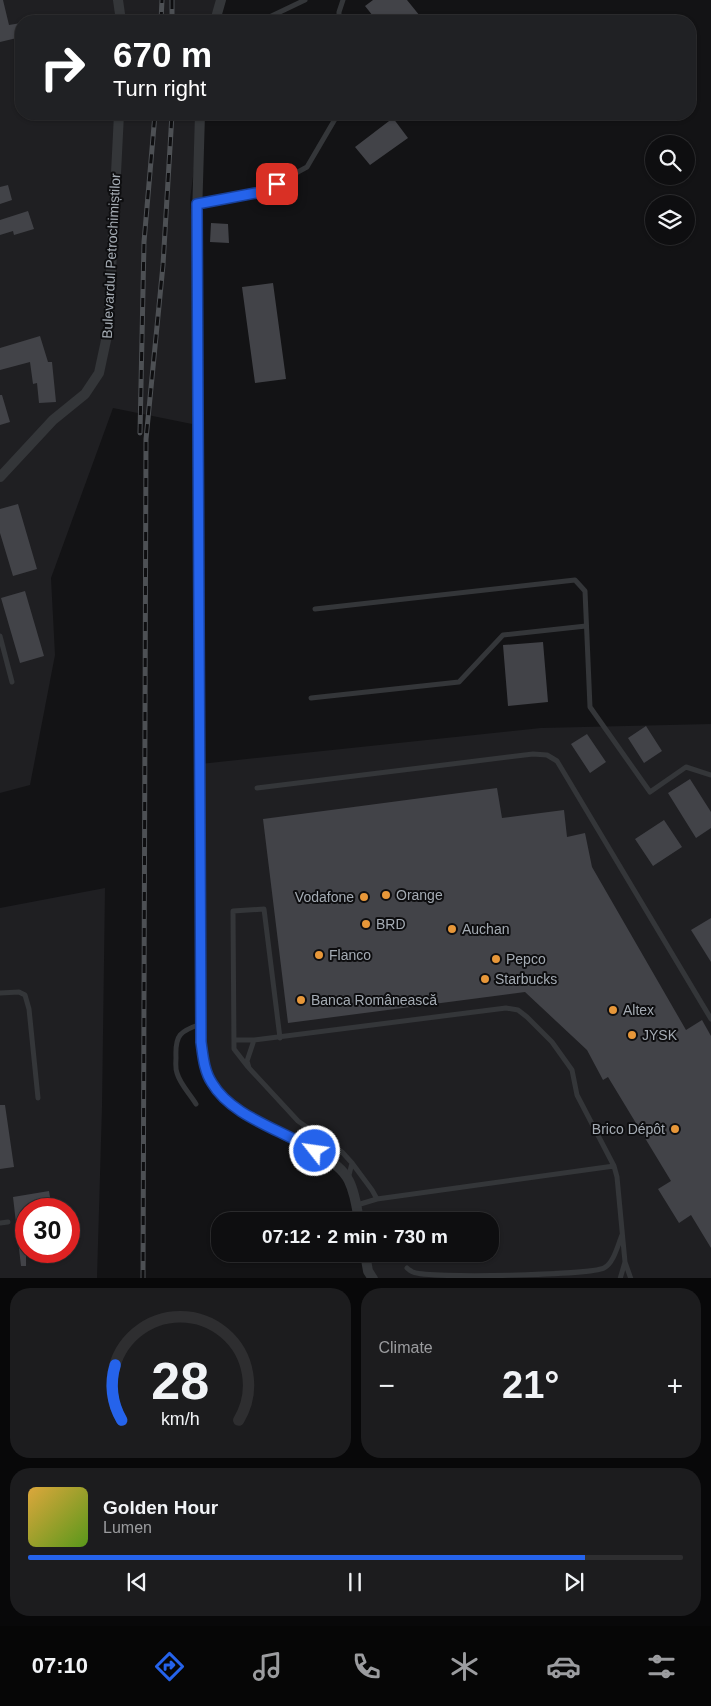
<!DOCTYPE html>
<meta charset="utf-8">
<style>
body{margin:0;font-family:Helvetica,sans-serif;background:#1c1c1e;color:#f1f3f6;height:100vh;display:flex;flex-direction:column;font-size:19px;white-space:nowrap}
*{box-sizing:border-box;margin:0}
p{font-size:16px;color:#9b9c9f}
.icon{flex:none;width:28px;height:28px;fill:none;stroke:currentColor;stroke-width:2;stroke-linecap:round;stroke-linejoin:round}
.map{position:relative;height:1278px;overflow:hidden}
.side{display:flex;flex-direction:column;gap:10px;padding:10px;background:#080809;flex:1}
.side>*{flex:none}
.hud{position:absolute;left:15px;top:15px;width:681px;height:105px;border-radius:20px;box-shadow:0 1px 4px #0004,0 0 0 1px #2e2e30;background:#202124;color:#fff;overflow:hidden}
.controls{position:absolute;left:645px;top:135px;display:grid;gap:10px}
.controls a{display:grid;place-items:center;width:50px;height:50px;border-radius:50%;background:#0e0e10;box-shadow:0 1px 4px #0004,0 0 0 1px #2e2e30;font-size:25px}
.speed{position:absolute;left:15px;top:1198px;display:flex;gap:10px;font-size:25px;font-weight:700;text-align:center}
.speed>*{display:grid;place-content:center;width:65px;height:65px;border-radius:50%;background:#0e0e10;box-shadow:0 1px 4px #0004,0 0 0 1px #2e2e30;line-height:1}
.speed .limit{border:8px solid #d22;background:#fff;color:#111}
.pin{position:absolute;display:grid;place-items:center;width:42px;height:42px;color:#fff;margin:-21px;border-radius:10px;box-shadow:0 2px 8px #0006}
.me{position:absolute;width:55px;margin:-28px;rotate:300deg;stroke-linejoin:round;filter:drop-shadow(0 0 4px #0008)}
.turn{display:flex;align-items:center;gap:18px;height:105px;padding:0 15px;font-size:22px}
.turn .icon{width:65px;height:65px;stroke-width:2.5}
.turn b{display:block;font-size:35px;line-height:42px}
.big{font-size:38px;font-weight:700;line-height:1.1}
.side .tile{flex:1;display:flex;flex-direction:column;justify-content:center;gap:8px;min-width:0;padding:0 18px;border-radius:20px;background:#1c1c1e}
.side .dial{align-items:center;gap:0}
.dial svg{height:130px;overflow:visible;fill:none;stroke:#2e2e30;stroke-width:7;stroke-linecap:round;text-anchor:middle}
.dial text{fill:#f1f3f6;stroke:none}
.song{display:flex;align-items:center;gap:15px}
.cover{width:60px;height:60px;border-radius:8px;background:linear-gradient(135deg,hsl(40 70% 55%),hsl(90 70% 35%))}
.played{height:5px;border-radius:2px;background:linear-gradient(90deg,#2563eb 85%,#2e2e30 85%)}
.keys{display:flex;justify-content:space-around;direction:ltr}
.heat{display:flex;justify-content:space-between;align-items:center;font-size:28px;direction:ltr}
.side .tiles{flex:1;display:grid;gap:10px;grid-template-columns:1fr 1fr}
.tile:last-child{grid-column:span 2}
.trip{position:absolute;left:211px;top:1212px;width:288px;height:50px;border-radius:20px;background:#0e0e10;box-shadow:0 1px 4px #0004,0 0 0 1px #2e2e30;font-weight:700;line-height:50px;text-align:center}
.tabs{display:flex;height:80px;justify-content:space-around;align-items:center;background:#060606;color:#9b9c9f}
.tabs .icon{width:35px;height:35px}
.tabs .current{color:#2563eb}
.tabs b{font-size:22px;color:#f1f3f6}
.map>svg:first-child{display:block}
.built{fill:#1f1f22;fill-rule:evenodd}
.building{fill:#424348}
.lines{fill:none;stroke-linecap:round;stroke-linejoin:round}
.service{stroke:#343639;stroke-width:5}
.minor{stroke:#343639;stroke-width:10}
.rail-casing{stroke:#4d5054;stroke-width:5}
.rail{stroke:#0e0e10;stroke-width:3;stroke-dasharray:9;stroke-linecap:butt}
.route-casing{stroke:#184099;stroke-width:12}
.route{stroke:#2563eb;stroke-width:9}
.poi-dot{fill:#e79739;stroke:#0e0e10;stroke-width:2}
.labels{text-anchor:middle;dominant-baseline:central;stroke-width:4;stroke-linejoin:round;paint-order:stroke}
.street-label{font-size:14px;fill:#a5acb4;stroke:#0e0e10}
.poi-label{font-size:14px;fill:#a5acb4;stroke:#0e0e10;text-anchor:start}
</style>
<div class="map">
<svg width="711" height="1279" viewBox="0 0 711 1279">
<rect width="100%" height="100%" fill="#131315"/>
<path class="built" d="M0 0H217L214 21H21V114H201L190 200 197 307 192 424 113 408 51 578 55 655 30 785 0 793Z
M711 724V1278H375L365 1254H490V1221H359L348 1180 303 1144 224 1099 205 1066 200 764 541 728Z
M105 888 102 1107 97 1278 0 1279V908ZM26 1209H69V1251H26Z"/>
<path class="building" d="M0 0H3L9 25 21 23V37L0 42Z
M373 0H407L424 21H377L365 6Z
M393 118 408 138 370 165 355 147Z
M8 185 12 200 0 204V187Z
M28 211 34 229 14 235 13 231 0 235V220Z
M211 223 228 224 229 243 210 242Z
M273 283 286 379 255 383 242 287Z
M40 336 48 362H52L56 402 39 403 37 383 33 384 30 362 0 370V348Z
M0 395H2L10 422 0 425Z
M18 504 37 569 13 576 0 533V509Z
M25 591 44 656 20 663 1 598Z
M543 642 548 702 508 706 503 645Z
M646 726 662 751 644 763 628 738Z
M587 734 606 762 590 773 571 744Z
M690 779 711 812V828L696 838 668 793Z
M497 788 502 818 564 810 567 837 585 833 592 867 686 1030 702 1020 711 1036V1248L691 1215 679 1223 658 1189 671 1181 608 1077 603 1080 587 1050 525 992 288 1023 263 819Z
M664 820 682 847 653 866 635 839Z
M711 918V962L691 930Z
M0 1105H5L14 1167 0 1169Z
M49 1191 52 1209H26V1266H21L13 1197Z"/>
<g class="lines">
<path class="service" d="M261 21 305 0
M339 21V12L343 0
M198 204 261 192 307 167 338 114
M315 609 575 580 585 591 590 707 650 792 686 767 711 775
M0 636 12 682
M311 698 459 682 503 635 586 626
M257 788 533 754 547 755 557 761 711 1019
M0 993 19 992 25 995 29 1009 38 1098
M234 1040H254
M248 1067 234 1049 233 911 264 909 280 1038
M196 1104C190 1094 180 1084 177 1073 175 1068 176 1062 176 1057 175 1035 180 1031 201 1024
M348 1179 352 1163
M377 1199 372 1190 352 1163 342 1152 298 1121 249 1068 247 1061 254 1040 506 1008 518 1010 527 1017 552 1042 572 1070 577 1095 614 1166 617 1177 625 1262 631 1279
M357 1205 377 1199 614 1166
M0 1223 8 1222
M407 1268C408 1269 412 1272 413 1272 428 1279 590 1275 604 1268 614 1263 618 1244 622 1235
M620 1279 625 1262"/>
<path class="minor" d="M118 0 121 21
M215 21 221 0
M200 114 197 216 201 1042C203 1056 204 1070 211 1082 229 1115 287 1133 318 1153 329 1160 343 1168 349 1181 355 1193 357 1208 359 1221
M0 477 53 420 85 394 99 373 108 331 119 114
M365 1254 368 1271 373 1279"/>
<defs>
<path id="rail" d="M172 0V21
M161 21 162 0
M140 433 144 242 155 114
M143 1279 146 439 163 265 172 114"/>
</defs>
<use href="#rail" class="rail-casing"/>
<use href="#rail" class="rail"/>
</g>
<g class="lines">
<defs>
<path id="route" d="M277 184 261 192 197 204 201 1042C203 1056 204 1071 212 1083 232 1117 283 1130 315 1151"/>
</defs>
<use href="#route" class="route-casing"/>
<use href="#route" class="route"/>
</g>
<g class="poi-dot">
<circle cx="386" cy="895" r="5"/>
<circle cx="364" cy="897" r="5"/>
<circle cx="366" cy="924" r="5"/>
<circle cx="452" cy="929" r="5"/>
<circle cx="319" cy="955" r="5"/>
<circle cx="496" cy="959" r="5"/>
<circle cx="485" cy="979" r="5"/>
<circle cx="301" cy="1000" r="5"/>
<circle cx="613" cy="1010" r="5"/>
<circle cx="632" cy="1035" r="5"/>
<circle cx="675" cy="1129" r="5"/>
</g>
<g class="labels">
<g class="street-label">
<text transform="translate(111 256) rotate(-87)">Bulevardul Petrochimiștilor</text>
</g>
<g class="poi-label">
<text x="396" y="895">Orange</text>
<text x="354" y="897" text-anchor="end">Vodafone</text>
<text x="376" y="924">BRD</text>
<text x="462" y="929">Auchan</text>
<text x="329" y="955">Flanco</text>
<text x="506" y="959">Pepco</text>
<text x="495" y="979">Starbucks</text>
<text x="311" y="1000">Banca Românească</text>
<text x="623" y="1010">Altex</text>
<text x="642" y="1035">JYSK</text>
<text x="665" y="1129" text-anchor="end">Brico Dépôt</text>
</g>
</g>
</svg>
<div class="controls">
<a><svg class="icon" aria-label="search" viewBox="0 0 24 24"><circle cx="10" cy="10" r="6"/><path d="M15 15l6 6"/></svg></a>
<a><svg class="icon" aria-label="layers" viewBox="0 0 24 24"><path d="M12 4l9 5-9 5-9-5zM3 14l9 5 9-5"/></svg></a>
</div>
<div class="speed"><div class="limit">30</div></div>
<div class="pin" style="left:277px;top:184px;background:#d93025"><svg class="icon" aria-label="arrive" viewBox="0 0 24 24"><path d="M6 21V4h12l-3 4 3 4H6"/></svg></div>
<svg class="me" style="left:315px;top:1151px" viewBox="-20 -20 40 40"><circle r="17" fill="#2563eb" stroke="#fff" stroke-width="3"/><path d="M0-11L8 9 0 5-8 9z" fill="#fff"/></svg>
<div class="trip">07:12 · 2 min · 730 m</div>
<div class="hud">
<div class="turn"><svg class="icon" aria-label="right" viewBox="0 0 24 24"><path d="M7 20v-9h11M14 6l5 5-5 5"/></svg><div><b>670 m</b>Turn right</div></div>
</div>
</div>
<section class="side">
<div class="tiles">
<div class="tile dial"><svg viewBox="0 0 100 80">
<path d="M14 69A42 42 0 1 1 86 69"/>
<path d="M14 69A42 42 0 0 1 10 35" stroke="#2563eb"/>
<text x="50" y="56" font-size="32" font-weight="700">28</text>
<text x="50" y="72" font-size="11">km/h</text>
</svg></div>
<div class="tile"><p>Climate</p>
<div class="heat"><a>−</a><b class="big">21°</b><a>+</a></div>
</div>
<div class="tile">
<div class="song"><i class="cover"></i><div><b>Golden Hour</b><p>Lumen</p></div></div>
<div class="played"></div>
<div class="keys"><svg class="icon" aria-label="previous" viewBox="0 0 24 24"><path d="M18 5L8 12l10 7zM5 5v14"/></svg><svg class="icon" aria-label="pause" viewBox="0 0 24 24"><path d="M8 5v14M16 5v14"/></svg><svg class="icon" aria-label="next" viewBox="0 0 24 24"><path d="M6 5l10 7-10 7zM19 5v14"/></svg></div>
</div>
</div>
</section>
<nav class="tabs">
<b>07:10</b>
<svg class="icon current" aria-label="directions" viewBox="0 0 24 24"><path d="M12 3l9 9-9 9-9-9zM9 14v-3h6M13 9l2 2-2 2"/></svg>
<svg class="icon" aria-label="music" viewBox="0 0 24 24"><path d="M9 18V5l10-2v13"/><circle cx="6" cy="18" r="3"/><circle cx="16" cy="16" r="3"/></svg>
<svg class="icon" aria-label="phone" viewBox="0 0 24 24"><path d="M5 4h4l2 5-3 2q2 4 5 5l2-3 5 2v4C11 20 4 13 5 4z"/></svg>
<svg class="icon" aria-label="climate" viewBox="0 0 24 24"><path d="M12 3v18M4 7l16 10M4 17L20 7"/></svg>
<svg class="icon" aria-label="car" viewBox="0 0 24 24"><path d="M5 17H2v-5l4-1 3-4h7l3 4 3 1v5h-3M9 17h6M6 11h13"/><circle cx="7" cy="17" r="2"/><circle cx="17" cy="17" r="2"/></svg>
<svg class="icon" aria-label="filters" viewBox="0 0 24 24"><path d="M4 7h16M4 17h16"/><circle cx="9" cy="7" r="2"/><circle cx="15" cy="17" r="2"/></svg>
</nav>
